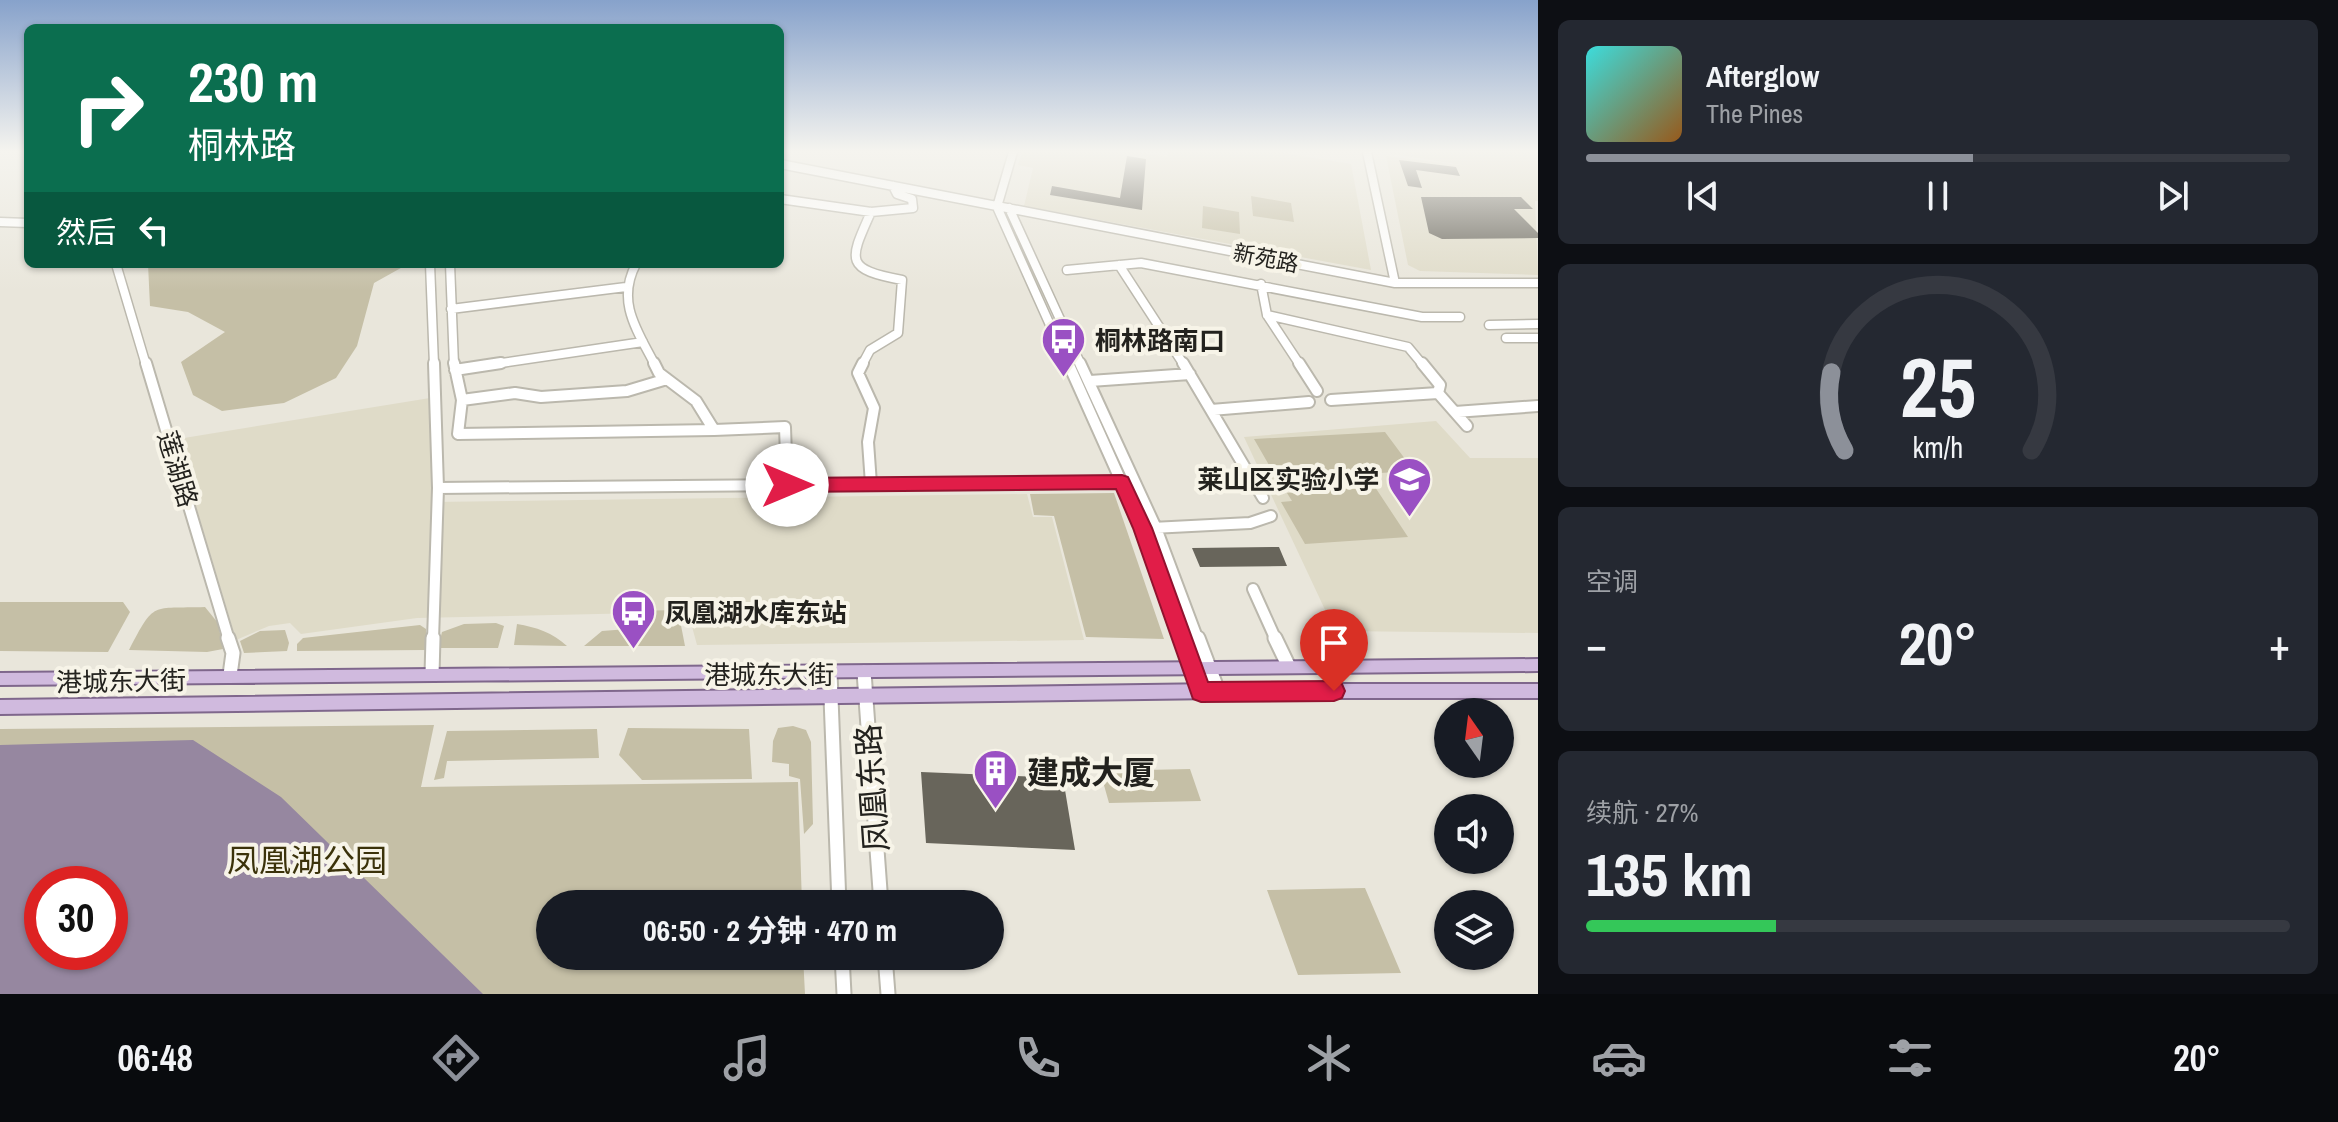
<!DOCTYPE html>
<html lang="zh">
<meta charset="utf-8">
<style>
body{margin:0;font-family:"Archivo Narrow","Noto Sans SC",sans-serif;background:#242831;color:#f1f3f6;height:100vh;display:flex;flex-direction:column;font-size:30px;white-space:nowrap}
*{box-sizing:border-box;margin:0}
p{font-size:26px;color:#9ea1a6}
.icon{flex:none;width:44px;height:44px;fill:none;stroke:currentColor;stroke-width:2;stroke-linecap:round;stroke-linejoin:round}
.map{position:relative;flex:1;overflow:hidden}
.drawer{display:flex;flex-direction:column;gap:20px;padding:20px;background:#0d0f14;width:800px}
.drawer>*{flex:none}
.guide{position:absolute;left:24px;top:24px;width:760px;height:244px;border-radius:12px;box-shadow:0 2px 6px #0004;background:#0b6e4f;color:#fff;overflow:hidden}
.needle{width:52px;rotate:346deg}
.controls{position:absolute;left:1434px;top:698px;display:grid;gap:16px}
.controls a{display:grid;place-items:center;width:80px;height:80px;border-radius:50%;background:#171b24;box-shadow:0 2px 6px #0004;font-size:40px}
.speed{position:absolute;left:24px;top:866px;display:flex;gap:16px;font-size:40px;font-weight:700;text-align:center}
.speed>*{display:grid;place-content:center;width:104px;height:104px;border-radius:50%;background:#171b24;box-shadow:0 2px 6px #0004;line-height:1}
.speed .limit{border:12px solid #d22;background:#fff;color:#111}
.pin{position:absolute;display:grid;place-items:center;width:68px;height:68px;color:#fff;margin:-82px -34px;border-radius:50% 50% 50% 0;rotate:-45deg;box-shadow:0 0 8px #0007}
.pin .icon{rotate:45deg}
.me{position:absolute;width:88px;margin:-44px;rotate:90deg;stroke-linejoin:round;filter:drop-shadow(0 0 6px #0008)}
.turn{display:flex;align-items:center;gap:28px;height:168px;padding:0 32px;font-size:36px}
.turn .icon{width:104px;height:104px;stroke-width:2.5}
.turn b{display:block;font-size:56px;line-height:68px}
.then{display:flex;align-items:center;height:76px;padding:0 32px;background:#0003;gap:16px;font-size:30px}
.big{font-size:60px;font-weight:700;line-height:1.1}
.drawer .card{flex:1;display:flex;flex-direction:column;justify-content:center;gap:12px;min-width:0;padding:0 28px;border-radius:12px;background:#242831}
.drawer .dial{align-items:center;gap:0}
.dial svg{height:208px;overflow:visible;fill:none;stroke:#363941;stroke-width:7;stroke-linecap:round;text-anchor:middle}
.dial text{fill:#f1f3f6;stroke:none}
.song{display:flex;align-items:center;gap:24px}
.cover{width:96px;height:96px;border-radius:12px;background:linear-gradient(135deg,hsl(180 70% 55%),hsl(30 70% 35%))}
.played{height:8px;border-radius:4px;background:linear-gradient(90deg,#8c9099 55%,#363941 55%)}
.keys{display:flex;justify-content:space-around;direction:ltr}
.heat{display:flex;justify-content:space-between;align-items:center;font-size:44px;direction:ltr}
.charge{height:12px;border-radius:6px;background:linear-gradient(90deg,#34c759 27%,#363941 0)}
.trip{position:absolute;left:536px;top:890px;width:468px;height:80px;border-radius:40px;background:#171b24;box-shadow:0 2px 6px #0004;font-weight:700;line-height:80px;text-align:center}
.dock{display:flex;height:128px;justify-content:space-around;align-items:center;background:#090b0e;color:#9ea1a6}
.dock .icon{width:56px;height:56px}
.dock .selected{color:#8c9099}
.dock b{font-size:36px;color:#f1f3f6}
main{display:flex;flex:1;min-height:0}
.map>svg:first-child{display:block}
.built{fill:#dfdbc8}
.green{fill:#c5bfa6;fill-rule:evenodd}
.water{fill:#9687a0;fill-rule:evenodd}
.building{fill:#68655b}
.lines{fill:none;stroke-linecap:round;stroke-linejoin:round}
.minor-far2-casing{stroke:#bbb8ad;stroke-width:11}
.minor-far1-casing{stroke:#bbb8ad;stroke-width:14}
.minor-casing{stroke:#bbb8ad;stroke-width:17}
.major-casing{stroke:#7f678c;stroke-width:4}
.minor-far2{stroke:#fff;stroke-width:8}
.minor-far1{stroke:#fff;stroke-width:10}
.minor{stroke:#fff;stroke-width:13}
.major{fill:#d0bade;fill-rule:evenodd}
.route{fill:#e11d48;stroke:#92132f;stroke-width:2}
.labels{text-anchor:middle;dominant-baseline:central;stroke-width:8;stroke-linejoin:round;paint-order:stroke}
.far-street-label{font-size:22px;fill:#23221e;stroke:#f7f4e8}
.poi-label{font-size:26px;font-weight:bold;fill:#23221e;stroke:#f7f4e8;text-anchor:start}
.street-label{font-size:26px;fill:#23221e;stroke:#f7f4e8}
.near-poi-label{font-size:32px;font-weight:bold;fill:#23221e;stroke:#f7f4e8;text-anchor:start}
.near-street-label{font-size:32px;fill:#23221e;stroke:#f7f4e8}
.near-park-label{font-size:32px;fill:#3b320a;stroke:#f7f4e8}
</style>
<main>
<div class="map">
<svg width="1538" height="994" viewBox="0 0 1538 994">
<rect width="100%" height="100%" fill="#e9e6db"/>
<path class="built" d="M1022 152H1138L1167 157 1168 152H1277L1351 164 1371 270 1024 206 1033 168 1018 165Z
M1381 152H1538V201H1535L1538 275 1420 271 1408 265 1386 156 1468 166Z
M430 398 432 502 1027 494 1033 517H1052L1084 640 697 645 688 612 417 618 301 634 290 623 269 626 236 640 178 446 184 438Z
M1436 421 1470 458H1538V633L1335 631 1244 437Z"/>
<path class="green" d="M1251 196 1291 203 1294 222 1253 216Z
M1203 206 1239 212 1240 234 1202 228Z
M148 264H408L374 283 357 346 336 378 284 403 222 411 193 395 181 362 225 332 188 312 150 306Z
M1385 432 1414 471 1277 479 1254 439Z
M1375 487 1408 537 1305 544 1281 502 1292 501 1287 493Z
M1114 493 1164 639 1086 637 1054 516 1034 515 1030 494Z
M0 602H123L130 612 108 652 0 651Z
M205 607 218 623 223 649 207 652 129 650C155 600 151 609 205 607Z
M678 610 685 646H584L602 631 628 629 631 611Z
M496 623 504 626 498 648H438L442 632 464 624Z
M517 624C536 627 553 633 567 646L514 645Z
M420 625 426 629V650L297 651V644L303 638Z
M285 630 289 643 287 651 244 653 240 641 260 631Z
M434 725 421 787 798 782 802 904H550V956H803L805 994H0V729ZM42 884H110V952H42Z
M793 726 806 730 811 742 813 824 804 834 800 779 789 776V764L772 762 773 741 778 728Z
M628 728 749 729 752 779 642 780 619 755Z
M597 729 599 758 447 761 444 778 434 780 447 731Z
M1190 769 1201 801 1109 803 1100 771Z
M1365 888 1401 973 1298 975 1267 890Z"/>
<path class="water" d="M193 740 281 797 483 994H0V745ZM42 884H110V952H42Z"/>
<path class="building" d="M1127 156 1146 159 1142 210 1050 195 1052 186 1120 198Z
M1399 160 1456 167 1460 176 1416 170 1422 188 1408 186Z
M1421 197H1521L1533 209H1514L1538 233V238L1442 239 1429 233Z
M1279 547 1287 566 1200 567 1192 548Z
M921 772 1063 778 1075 850 926 843Z"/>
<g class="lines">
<defs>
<path id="minor-far2" d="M1013 152 997 207 1068 365
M1367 152 1395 283
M780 164 1395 283H1538
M780 199 871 212 913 208 912 199 897 194 893 186
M1009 208 1081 365
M0 222 28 223
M116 264 146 365
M430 264 434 365
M450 264 454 365
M636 264C616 302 637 330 655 365
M1119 265 1184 365
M1067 270 1141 263 1422 317H1460
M1261 284 1267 315 1300 365
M451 309 626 287
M1267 315 1408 347 1423 365
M1489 325 1538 324
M1506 338H1538
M488 365 643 342
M862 365 870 350 898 333 902 280C844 269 849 261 871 212"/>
<path id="minor-far1" d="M146 363 229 640
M434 363 438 488
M454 363 462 400 458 434 714 430
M654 363 659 373 696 401 714 430 785 427 787 485
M863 363 858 373 874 408 868 442 871 484
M1068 363 1142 528 1182 640
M1080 363 1156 528 1198 640
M1183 363 1263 498
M1299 363 1317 391
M1422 363 1440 385 1438 393 1467 426
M455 370 501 363
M1090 381 1190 374
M462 400 515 393 541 397 627 391 667 379
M1331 400 1438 393
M1211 410 1309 402
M1455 412 1538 406
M1152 528 1250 523 1271 516
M1253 589 1276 640
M433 640 438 488 1122 482"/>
<path id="minor" d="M228 638 233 653 230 675
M1181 638 1201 692
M1198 638 1218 691
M1275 638 1288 665
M830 672 839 904
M864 672 881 904
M432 674 433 638
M842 956 844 994
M885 956 888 994"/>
<path id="major" d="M1538 659V671L0 685V673Z
M1218 684H1538V698H1218L0 714V700Z"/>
</defs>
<use href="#minor-far2" class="minor-far2-casing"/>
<use href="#minor-far1" class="minor-far1-casing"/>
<use href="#minor" class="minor-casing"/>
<use href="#major" class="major-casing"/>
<use href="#minor-far2" class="minor-far2"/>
<use href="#minor-far1" class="minor-far1"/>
<use href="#minor" class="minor"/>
<use href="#major" class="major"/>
</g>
<linearGradient id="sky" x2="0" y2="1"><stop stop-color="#87a2cb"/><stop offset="0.52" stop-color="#f5f4ef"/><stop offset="1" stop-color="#f5f4ef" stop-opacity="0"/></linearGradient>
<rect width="1538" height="291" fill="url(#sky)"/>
<path class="route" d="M1122 475 1128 477 1152 528 1208 682 1334 681 1342 684 1345 691 1342 698 1334 701 1201 702 1193 699 1133 528 1116 489 787 492 778 485 787 478Z"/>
<defs>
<symbol id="bus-pin" viewBox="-11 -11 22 30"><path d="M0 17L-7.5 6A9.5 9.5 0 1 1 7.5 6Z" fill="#9a50c3" stroke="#f7f4e8"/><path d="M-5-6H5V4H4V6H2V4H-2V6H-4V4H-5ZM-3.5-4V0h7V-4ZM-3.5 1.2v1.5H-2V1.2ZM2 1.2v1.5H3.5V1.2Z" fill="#fff"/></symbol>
<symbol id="school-pin" viewBox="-11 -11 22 30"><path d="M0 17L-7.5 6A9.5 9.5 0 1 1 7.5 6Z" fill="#9a50c3" stroke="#f7f4e8"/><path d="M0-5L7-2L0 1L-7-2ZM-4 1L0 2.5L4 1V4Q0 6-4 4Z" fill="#fff"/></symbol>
<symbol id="building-pin" viewBox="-11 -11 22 30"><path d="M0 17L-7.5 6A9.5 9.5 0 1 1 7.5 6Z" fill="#9a50c3" stroke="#f7f4e8"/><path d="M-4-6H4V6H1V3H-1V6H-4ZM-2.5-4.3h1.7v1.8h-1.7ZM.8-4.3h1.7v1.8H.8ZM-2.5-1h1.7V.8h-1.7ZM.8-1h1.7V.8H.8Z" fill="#fff"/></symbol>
</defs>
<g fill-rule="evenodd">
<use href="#bus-pin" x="1038" y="314" width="51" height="69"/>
<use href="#school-pin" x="1384" y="454" width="51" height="69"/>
<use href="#bus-pin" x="608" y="586" width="51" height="69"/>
<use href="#building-pin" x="970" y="746" width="51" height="69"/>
</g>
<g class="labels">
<g class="far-street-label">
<text transform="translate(1266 258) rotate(11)">新苑路</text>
</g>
<g class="poi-label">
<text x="1095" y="340">桐林路南口</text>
<text x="1379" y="479" text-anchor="end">莱山区实验小学</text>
<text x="665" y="612">凤凰湖水库东站</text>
</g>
<g class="street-label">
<text transform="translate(178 469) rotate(73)">莲湖路</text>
<text x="769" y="674">港城东大街</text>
<text transform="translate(121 681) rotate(-1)">港城东大街</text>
</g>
<g class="near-poi-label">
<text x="1027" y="772">建成大厦</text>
</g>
<g class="near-street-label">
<text transform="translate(872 788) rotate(-94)">凤凰东路</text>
</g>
<g class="near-park-label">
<text x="307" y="860">凤凰湖公园</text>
</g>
</g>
</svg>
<div class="controls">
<a><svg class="needle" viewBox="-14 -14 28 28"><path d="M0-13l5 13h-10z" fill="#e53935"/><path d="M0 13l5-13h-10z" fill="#9ea1a6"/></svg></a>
<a><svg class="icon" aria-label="sound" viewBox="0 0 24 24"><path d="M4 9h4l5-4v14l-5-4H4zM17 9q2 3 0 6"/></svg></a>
<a><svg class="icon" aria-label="layers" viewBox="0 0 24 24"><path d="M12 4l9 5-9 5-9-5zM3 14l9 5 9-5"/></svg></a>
</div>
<div class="speed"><div class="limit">30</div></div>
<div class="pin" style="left:1334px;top:691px;background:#d93025"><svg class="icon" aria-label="arrive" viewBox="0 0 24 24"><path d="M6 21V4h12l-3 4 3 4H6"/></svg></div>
<svg class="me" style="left:787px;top:485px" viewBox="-20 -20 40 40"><circle r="19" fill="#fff"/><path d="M0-13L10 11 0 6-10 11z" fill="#e11d48"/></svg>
<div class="trip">06:50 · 2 分钟 · 470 m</div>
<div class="guide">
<div class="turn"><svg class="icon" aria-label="right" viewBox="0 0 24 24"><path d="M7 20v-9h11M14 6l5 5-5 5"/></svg><div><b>230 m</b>桐林路</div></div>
<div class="then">然后<svg class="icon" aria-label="left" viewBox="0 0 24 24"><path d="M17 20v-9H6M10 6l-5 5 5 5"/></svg></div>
</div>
</div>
<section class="drawer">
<div class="card">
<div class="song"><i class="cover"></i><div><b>Afterglow</b><p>The Pines</p></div></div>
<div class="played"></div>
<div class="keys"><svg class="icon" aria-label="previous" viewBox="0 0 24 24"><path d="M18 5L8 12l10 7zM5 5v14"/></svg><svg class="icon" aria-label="pause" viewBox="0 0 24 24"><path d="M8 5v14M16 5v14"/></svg><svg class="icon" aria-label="next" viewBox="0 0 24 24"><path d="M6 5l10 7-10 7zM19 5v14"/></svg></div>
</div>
<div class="card dial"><svg viewBox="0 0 100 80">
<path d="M14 69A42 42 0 1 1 86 69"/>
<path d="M14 69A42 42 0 0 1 9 39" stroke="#8c9099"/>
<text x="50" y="56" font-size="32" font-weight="700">25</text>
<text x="50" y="72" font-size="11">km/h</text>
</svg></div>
<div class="card"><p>空调</p>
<div class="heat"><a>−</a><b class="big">20°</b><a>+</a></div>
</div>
<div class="card"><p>续航 · 27%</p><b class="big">135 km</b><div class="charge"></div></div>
</section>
</main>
<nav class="dock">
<b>06:48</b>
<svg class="icon selected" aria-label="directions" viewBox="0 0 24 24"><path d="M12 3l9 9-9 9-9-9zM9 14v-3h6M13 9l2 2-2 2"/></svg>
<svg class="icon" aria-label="music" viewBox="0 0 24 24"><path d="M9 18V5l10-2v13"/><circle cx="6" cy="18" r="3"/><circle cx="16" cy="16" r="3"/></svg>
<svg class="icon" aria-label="phone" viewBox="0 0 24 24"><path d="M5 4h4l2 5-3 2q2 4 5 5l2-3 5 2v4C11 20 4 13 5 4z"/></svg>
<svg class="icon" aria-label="climate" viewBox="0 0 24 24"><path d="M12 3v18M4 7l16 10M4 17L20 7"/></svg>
<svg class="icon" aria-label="car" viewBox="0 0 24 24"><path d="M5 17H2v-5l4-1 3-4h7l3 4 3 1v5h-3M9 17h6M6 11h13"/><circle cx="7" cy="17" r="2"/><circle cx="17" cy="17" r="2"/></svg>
<svg class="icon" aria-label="filters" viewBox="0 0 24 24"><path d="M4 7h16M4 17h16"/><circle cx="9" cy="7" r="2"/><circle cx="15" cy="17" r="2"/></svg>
<b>20°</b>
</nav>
